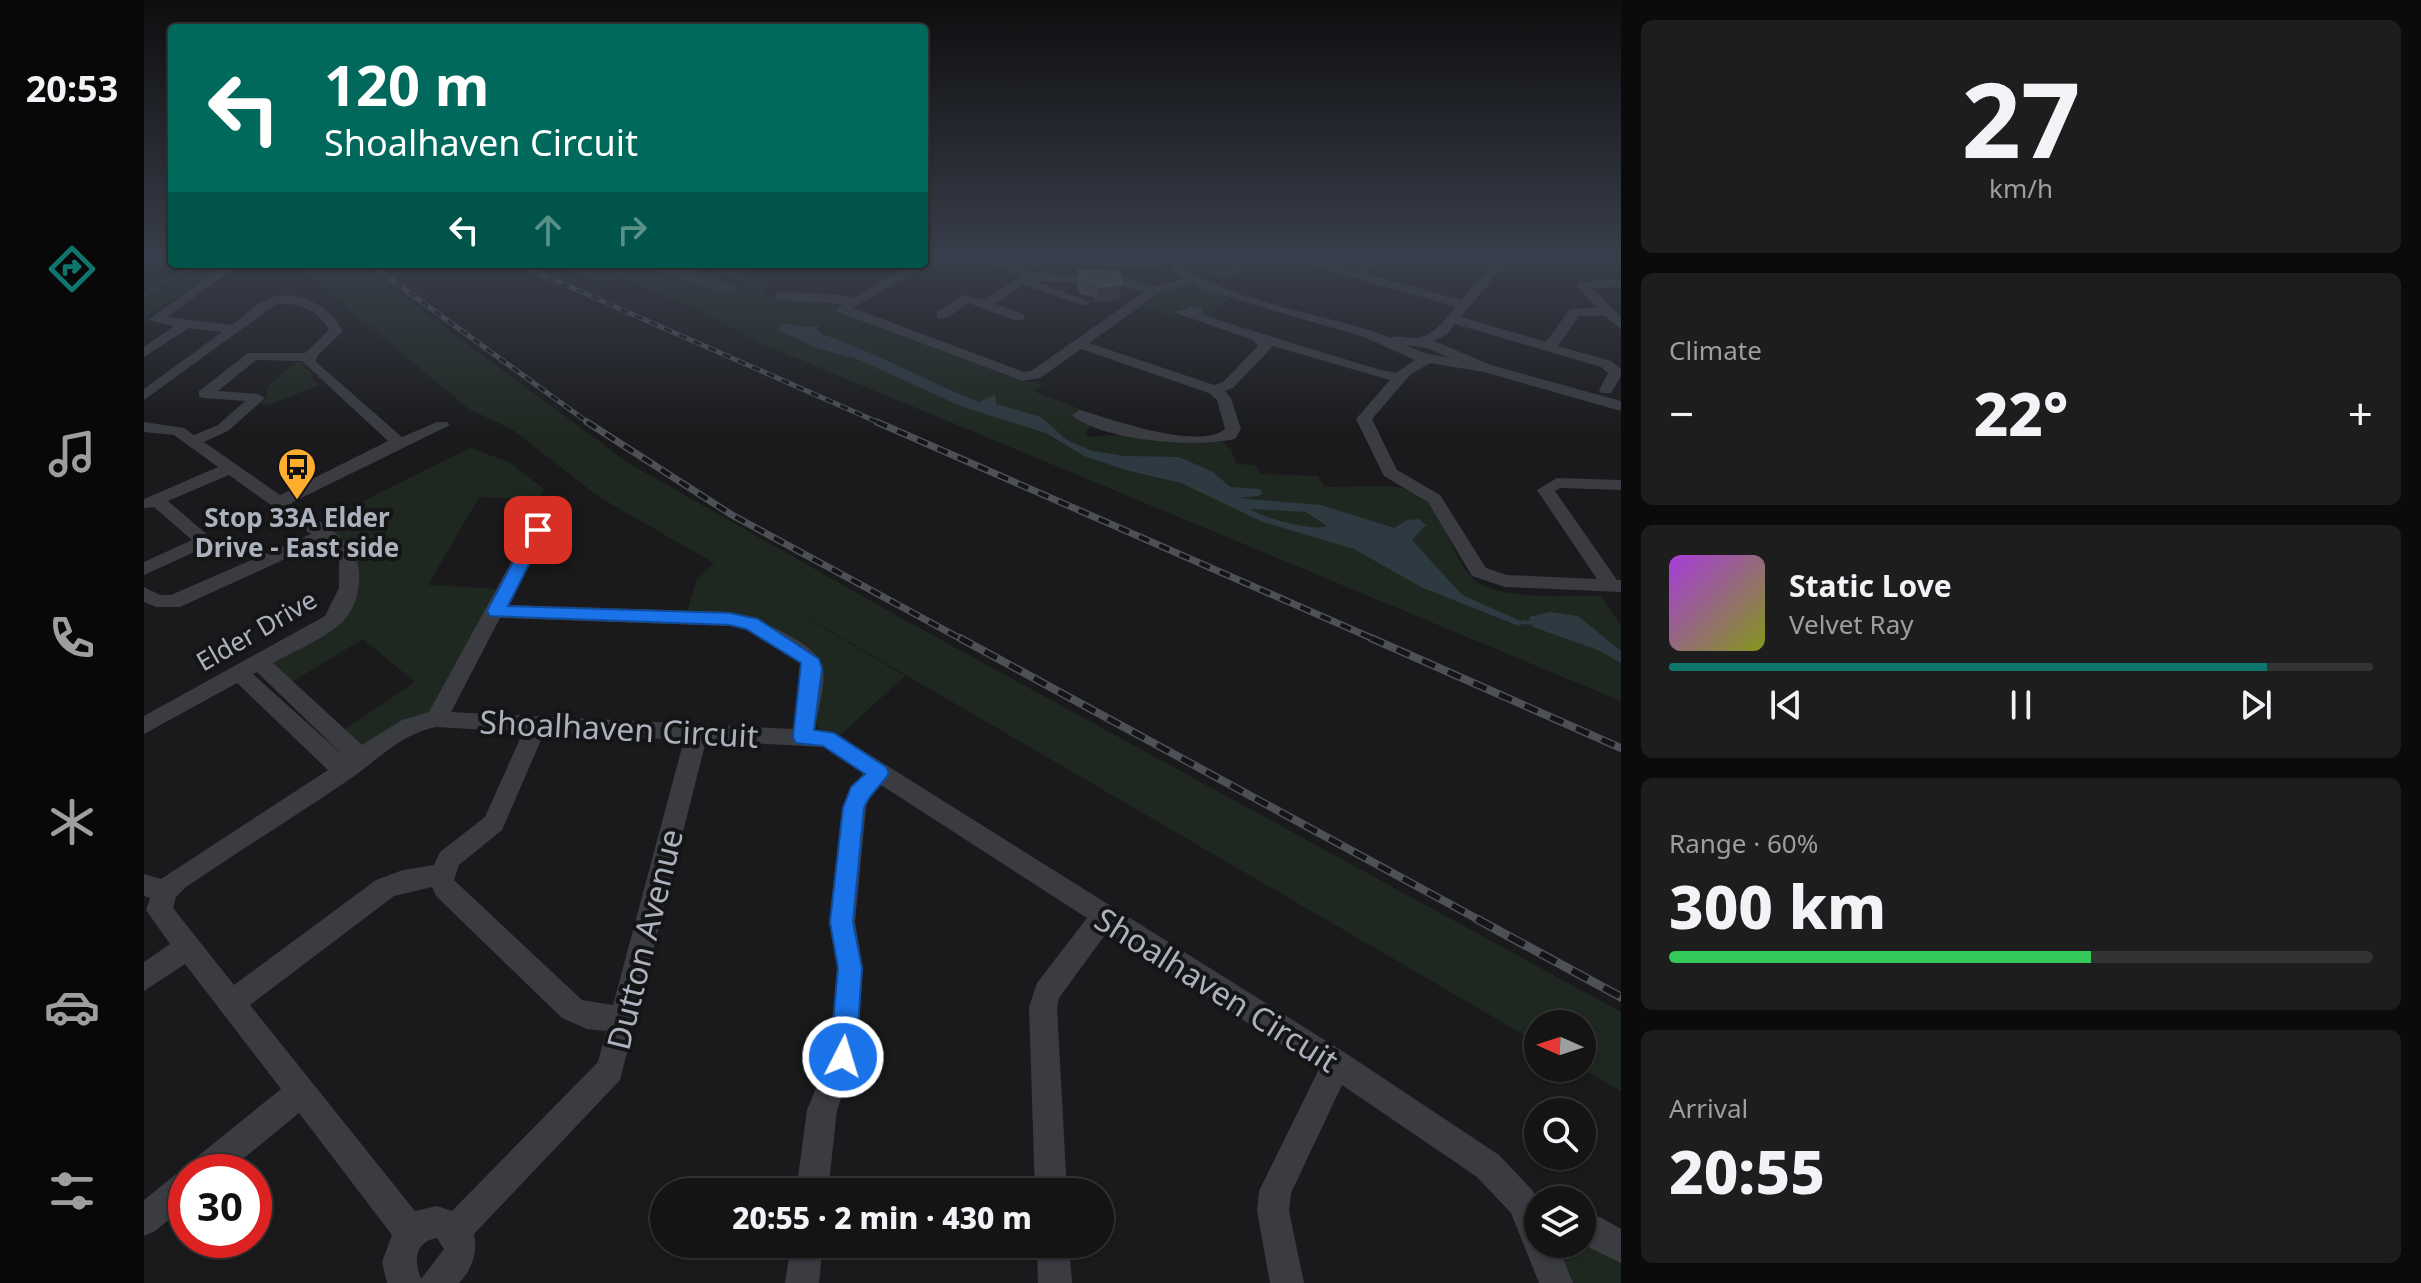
<!DOCTYPE html>
<meta charset="utf-8">
<style>
body{margin:0;font-family:"Noto Sans",sans-serif;background:#1d1d1e;color:#f1f3f6;height:100vh;display:flex;flex-direction:column;font-size:30px;white-space:nowrap}
*{box-sizing:border-box;margin:0}
p{font-size:26px;color:#9d9ea0}
.icon{flex:none;width:44px;height:44px;fill:none;stroke:currentColor;stroke-width:2;stroke-linecap:round;stroke-linejoin:round}
.map{position:relative;flex:1;overflow:hidden}
.details{display:flex;flex-direction:column;gap:20px;padding:20px;background:#0b0b0c;width:800px}
.details>*{flex:none}
.hud{position:absolute;left:24px;top:24px;width:760px;height:244px;border-radius:8px;box-shadow:0 2px 6px #0004,0 0 0 2px #333334;background:#00695c;color:#fff;overflow:hidden}
.needle{width:52px;rotate:273deg}
.buttons{position:absolute;left:1380px;top:1010px;display:grid;gap:16px}
.buttons a{display:grid;place-items:center;width:72px;height:72px;border-radius:50%;background:#141415;box-shadow:0 2px 6px #0004,0 0 0 2px #333334;font-size:40px}
.speed{position:absolute;left:24px;top:1154px;display:flex;gap:16px;font-size:40px;font-weight:700;text-align:center}
.speed>*{display:grid;place-content:center;width:104px;height:104px;border-radius:50%;background:#141415;box-shadow:0 2px 6px #0004,0 0 0 2px #333334;line-height:1}
.speed .limit{border:12px solid #d22;background:#fff;color:#111}
.pin{position:absolute;display:grid;place-items:center;width:68px;height:68px;color:#fff;margin:-34px;border-radius:16px;box-shadow:0 4px 12px #0006}
.me{position:absolute;width:88px;margin:-44px;rotate:5deg;stroke-linejoin:round;filter:drop-shadow(0 0 6px #0008)}
.turn{display:flex;align-items:center;gap:28px;height:168px;padding:0 24px;font-size:36px}
.turn .icon{width:104px;height:104px;stroke-width:2.5}
.turn b{display:block;font-size:56px;line-height:68px}
.lanes{display:flex;align-items:center;height:76px;padding:0 24px;background:#0003;justify-content:center;gap:40px;direction:ltr}
.lanes .off{opacity:.35}
.big{font-size:60px;font-weight:800;line-height:1.1}
.details .card{flex:1;display:flex;flex-direction:column;justify-content:center;gap:12px;min-width:0;padding:0 28px;border-radius:12px;background:#1d1d1e}
.details .dial{align-items:center;gap:0}
.dial b{font-size:104px;line-height:1}
.song{display:flex;align-items:center;gap:24px}
.cover{width:96px;height:96px;border-radius:12px;background:linear-gradient(135deg,hsl(280 70% 55%),hsl(70 70% 35%))}
.played{height:8px;border-radius:4px;background:linear-gradient(90deg,#0f766e 85%,#333334 85%)}
.keys{display:flex;justify-content:space-around;direction:ltr}
.heat{display:flex;justify-content:space-between;align-items:center;font-size:44px;direction:ltr}
.charge{height:12px;border-radius:6px;background:linear-gradient(90deg,#34c759 60%,#333334 0)}
.trip{position:absolute;left:506px;top:1178px;width:464px;height:80px;border-radius:40px;background:#141415;box-shadow:0 2px 6px #0004,0 0 0 2px #333334;font-weight:800;line-height:80px;text-align:center}
main{display:flex;flex:1;min-height:0}
.tab-bar{display:flex;flex-direction:column;width:144px;justify-content:space-around;align-items:center;background:#080808;color:#9d9ea0}
.tab-bar .icon{width:56px;height:56px}
.tab-bar .current{color:#0f766e}
.tab-bar b{font-size:36px;color:#f1f3f6}
.map>svg:first-child{display:block}
.green{fill:#1f2820}
.water{fill:#2e3a42;fill-rule:evenodd}
.lines{fill:none;stroke-linecap:round;stroke-linejoin:round}
.stream-far1{stroke:#2e3a42;stroke-width:3}
.stream{stroke:#2e3a42;stroke-width:4}
.minor{fill:#3a3c42;fill-rule:evenodd}
.rail-far3-casing{stroke:#4d5057;stroke-width:5}
.rail-far2-casing{stroke:#4d5057;stroke-width:7}
.rail-far1-casing{stroke:#4d5057;stroke-width:8}
.rail-casing{stroke:#4d5057;stroke-width:9}
.rail-far3{stroke:#151518;stroke-width:3;stroke-dasharray:8;stroke-linecap:butt}
.rail-far2{stroke:#151518;stroke-width:4;stroke-dasharray:11;stroke-linecap:butt}
.rail-far1{stroke:#151518;stroke-width:5;stroke-dasharray:14;stroke-linecap:butt}
.rail{stroke:#151518;stroke-width:6;stroke-dasharray:18;stroke-linecap:butt}
.wall{fill:#4b4d52}
.shaded-wall{fill:#333438}
.building{fill:#56585e;stroke:#63666c;stroke-width:2}
.route{fill:#1a73e8;stroke:#114b97;stroke-width:2}
.labels{text-anchor:middle;dominant-baseline:central;stroke-width:8;stroke-linejoin:round;paint-order:stroke}
.poi-label{font-size:26px;font-weight:bold;fill:#abb2bd;stroke:#151518}
.street-label{font-size:26px;fill:#abb2bd;stroke:#151518}
.near-street-label{font-size:32px;fill:#abb2bd;stroke:#151518}
</style>
<main>
<nav class="tab-bar">
<b>20:53</b>
<svg class="icon current" aria-label="directions" viewBox="0 0 24 24"><path d="M12 3l9 9-9 9-9-9zM9 14v-3h6M13 9l2 2-2 2"/></svg>
<svg class="icon" aria-label="music" viewBox="0 0 24 24"><path d="M9 18V5l10-2v13"/><circle cx="6" cy="18" r="3"/><circle cx="16" cy="16" r="3"/></svg>
<svg class="icon" aria-label="phone" viewBox="0 0 24 24"><path d="M5 4h4l2 5-3 2q2 4 5 5l2-3 5 2v4C11 20 4 13 5 4z"/></svg>
<svg class="icon" aria-label="climate" viewBox="0 0 24 24"><path d="M12 3v18M4 7l16 10M4 17L20 7"/></svg>
<svg class="icon" aria-label="car" viewBox="0 0 24 24"><path d="M5 17H2v-5l4-1 3-4h7l3 4 3 1v5h-3M9 17h6M6 11h13"/><circle cx="7" cy="17" r="2"/><circle cx="17" cy="17" r="2"/></svg>
<svg class="icon" aria-label="filters" viewBox="0 0 24 24"><path d="M4 7h16M4 17h16"/><circle cx="9" cy="7" r="2"/><circle cx="15" cy="17" r="2"/></svg>
</nav>
<div class="map">
<svg width="1477" height="1283" viewBox="0 0 1477 1283">
<rect width="100%" height="100%" fill="#1a1a1c"/>
<path class="green" d="M0 255H28V264H82L0 318Z
M151 264H214L486 464 757 618 1477 1012V1091L1437 1068 1438 1024H1394V1043L597 579 761 676 696 735 678 731 669 720 667 652 611 619 543 612 552 581 570 563 455 497 369 430 325 409Z
M411 264H547L615 297 599 283 553 264H607L602 279 623 280 618 297 695 303 692 309 695 312 877 381 901 383 889 391 938 410 931 417 948 425 941 432 946 437 970 435 1078 442 1087 449 1092 464 1112 465 1115 474 1174 476 1180 487C1202 488 1254 482 1272 492 1304 509 1308 573 1340 586 1374 600 1420 595 1457 596L1477 625V701L614 342 556 311 477 277 455 283Z
M1045 284 1088 296 1061 318 1047 307 1033 309 1030 317 999 307 1015 292Z
M157 362 170 375 166 377 175 385 125 405 115 404 123 397V387L150 363Z
M326 448 365 462 400 489 394 500 335 497 284 585 361 589 292 719 217 758 192 735 271 682 219 639 141 686 115 662 188 621 204 559 167 527Z
M1397 1244 1477 1247V1283H1412Z"/>
<path class="water" d="M489 264H538L551 273 599 289 572 290Z
M637 323 664 327 676 325 673 330 678 334C734 353 781 381 835 402L851 395 852 404 897 417 923 440 948 451 981 456 1035 457 1069 472 1086 487 1116 489 1118 493 1115 496 1093 498 1177 505 1250 528 1263 520 1275 519 1282 525 1268 540 1318 595 1379 622 1375 626 1279 588 1210 549 1119 522 1037 483 982 470 940 456 902 433 819 407 713 359 672 348 633 330ZM1107 509 1162 512 1183 526C1170 532 1118 518 1107 509Z
M1405 612 1434 616 1477 651V663L1454 650 1389 627 1385 617Z"/>
<g class="lines">
<path class="stream-far1" d="M0 259 7 255
M0 294 54 264"/>
<path class="stream" d="M1379 622 1387 623"/>
<path class="minor" d="M785 255H800L709 308 880 372 887 371 1000 292 973 284 890 281 947 302 941 306 879 285 851 304 880 314V320H870L825 303 803 318H793V312L819 295 840 300 877 276 826 255H844L891 273 974 276 1010 287 1040 278 1030 272 1017 255H1029C1067 302 1189 313 1246 338 1255 334 1262 339 1272 338 1289 337 1301 319 1312 307L1131 255H1152L1211 271 1229 255H1242L1222 274 1317 300 1348 265 1342 255H1354L1360 265 1317 317 1402 342 1426 309 1453 308 1434 288V282L1477 279V287L1448 288 1477 317V329L1461 316H1435L1414 346 1467 361 1477 369V376L1467 393H1457L1455 390 1464 373 1457 367 1311 324 1303 334 1290 341 1347 365 1477 401V411L1340 372 1286 363 1266 375 1228 419 1253 470 1296 495 1342 568 1363 575 1453 579 1393 490 1413 478 1477 480V490L1416 488 1411 491 1473 580H1477V592L1361 587 1328 576 1284 502 1240 476 1212 419 1246 380 1129 346 1089 388 1081 391 1087 398 1097 429 1091 439C1053 448 957 441 928 415L936 410C967 419 1055 451 1081 429L1073 400 1065 393 937 349 896 378 879 381 694 312 692 309 699 304 636 300 630 296 636 292 691 294 708 298 769 264H780V258ZM1049 283 1063 291 1220 337 1271 360 1252 373 1241 371C1179 353 1119 334 1058 315V309L1050 306 1029 312 1109 340 1114 346 1079 382 1070 385 945 343 1014 294ZM1261 345 1283 348 1306 358 1280 353Z
M1085 255H1097L1098 269 1086 277 1070 276V270L1083 269 1088 265Z
M82 264H96L23 317 88 325C99 317 111 304 124 299 153 287 185 306 199 331L173 356 172 362 258 437 293 422H303L306 425 147 503C165 516 192 529 206 548 223 569 215 610 194 626 175 641 150 651 129 663L218 745 258 720 285 712 399 504 408 499 414 500 417 504 365 605 586 612C609 617 675 643 679 668 682 686 673 712 671 730L691 733 1203 1054 1355 1155 1389 1191 1394 1201V1244H1413L1429 1283H1395L1367 1213 1333 1177 1198 1085 1147 1193 1145 1211 1160 1283H1126L1113 1211 1115 1191 1175 1069 963 932 915 998 913 1007 923 1192H891L885 1007 893 983 943 918 737 785 725 798 722 808 711 922 719 968 713 1057 693 1110 684 1192H652L663 1110 685 1057 693 968 685 922 698 808 707 786 720 774 679 747 562 741 476 1080 330 1234C334 1252 328 1270 315 1283H243L238 1262 248 1235 155 1113 83 1172H42V1206L11 1231 0 1236V1200L31 1175 44 1171 48 1161 137 1089 41 964 0 991V962L26 944 2 910 6 898 0 896V874L17 879 184 770 93 683 0 734V716L181 616 195 588V560L178 542 36 607H12L0 602V587L16 595H27L167 534 85 475 24 501 66 537 69 541 66 545 0 575V562L48 540 10 507 0 508V499L74 467 30 435 0 432V422L40 428 50 435 74 425 101 401 60 398 55 397V391L104 353H161L185 330C174 310 154 301 131 305L0 400V389L78 332 45 328 0 357V347L30 326 4 320ZM112 360 158 361 244 441 136 495 60 442 84 431 121 398 114 394 74 391ZM356 618 586 626 602 629 656 663 659 669 649 729 307 712ZM113 672 202 758 109 674ZM292 727 379 732 341 817 296 852 290 865 259 870 232 880 90 985 29 908 32 897 42 887C95 851 150 817 203 781 232 762 256 734 292 727ZM400 733 540 740 469 1005 438 1000 310 880 315 865 358 830ZM288 887 292 896 418 1018 443 1029 462 1031 454 1062 308 1211 293 1206 271 1211 106 1005 250 896ZM293 1238 300 1249 277 1279C270 1262 270 1242 293 1238Z
M1438 1212 1458 1218 1477 1229V1263L1438 1244Z
M647 1244H679L675 1283H641Z
M893 1244H925L928 1283H894Z"/>
<defs>
<path id="rail-far3" d="M226 264 446 424
M374 264 738 424"/>
<path id="rail-far2" d="M443 422 588 515 819 640
M733 422 1232 640"/>
<path id="rail-far1" d="M816 638 1337 921
M1227 638 1477 748"/>
<path id="rail" d="M1333 919 1477 997"/>
</defs>
<use href="#rail-far3" class="rail-far3-casing"/>
<use href="#rail-far2" class="rail-far2-casing"/>
<use href="#rail-far1" class="rail-far1-casing"/>
<use href="#rail" class="rail-casing"/>
<use href="#rail-far3" class="rail-far3"/>
<use href="#rail-far2" class="rail-far2"/>
<use href="#rail-far1" class="rail-far1"/>
<use href="#rail" class="rail"/>
</g>
<path class="wall" d="M857 255H914L889 267Z
M956 255H1015L1012 267 960 266 958 255Z
M935 270 975 272V300L951 302 950 297 935 294 933 286Z"/>
<path class="shaded-wall" d="M890 255H914L889 267Z
M978 284 975 300 951 302 954 287Z"/>
<path class="building" d="M935 270 975 272 978 284 954 287 953 282 937 279Z"/>
<linearGradient id="sky" x2="0" y2="1"><stop stop-color="#0e0e0f"/><stop offset="0.59" stop-color="#383e4b"/><stop offset="1" stop-color="#383e4b" stop-opacity="0"/></linearGradient>
<rect width="1477" height="435" fill="url(#sky)"/>
<path class="route" d="M394 525 402 530 364 606 586 613 614 619 675 659 678 669 670 730 690 733 742 767 745 773C738 786 725 793 720 808L709 922 718 968 712 1057 708 1066 699 1070 689 1066 686 1057 694 968 686 922 699 808 707 787 721 774 679 746 652 743 649 737 657 663 602 629 586 625 346 616 343 611 386 530Z"/>
<defs>
<symbol id="bus-pin" viewBox="-11 -11 22 30"><path d="M0 17L-7.5 6A9.5 9.5 0 1 1 7.5 6Z" fill="#ffad2f" stroke="#151518"/><path d="M-5-6H5V4H4V6H2V4H-2V6H-4V4H-5ZM-3.5-4V0h7V-4ZM-3.5 1.2v1.5H-2V1.2ZM2 1.2v1.5H3.5V1.2Z" fill="#111"/></symbol>
</defs>
<g fill-rule="evenodd">
<use href="#bus-pin" x="131" y="445" width="44" height="60"/>
</g>
<g class="labels">
<g class="poi-label">
<text x="153" y="517">Stop 33A Elder<tspan x="153" dy="30">Drive - East side</tspan></text>
</g>
<g class="street-label">
<text transform="translate(112 630) rotate(-30)">Elder Drive</text>
</g>
<g class="near-street-label">
<text transform="translate(475 728) rotate(3)">Shoalhaven Circuit</text>
<text transform="translate(500 939) rotate(-76)">Dutton Avenue</text>
<text transform="translate(1073 989) rotate(32)">Shoalhaven Circuit</text>
</g>
</g>
</svg>
<div class="buttons">
<a><svg class="needle" viewBox="-14 -14 28 28"><path d="M0-13l5 13h-10z" fill="#e53935"/><path d="M0 13l5-13h-10z" fill="#9d9ea0"/></svg></a>
<a><svg class="icon" aria-label="search" viewBox="0 0 24 24"><circle cx="10" cy="10" r="6"/><path d="M15 15l6 6"/></svg></a>
<a><svg class="icon" aria-label="layers" viewBox="0 0 24 24"><path d="M12 4l9 5-9 5-9-5zM3 14l9 5 9-5"/></svg></a>
</div>
<div class="speed"><div class="limit">30</div></div>
<div class="pin" style="left:394px;top:530px;background:#d93025"><svg class="icon" aria-label="arrive" viewBox="0 0 24 24"><path d="M6 21V4h12l-3 4 3 4H6"/></svg></div>
<svg class="me" style="left:699px;top:1057px" viewBox="-20 -20 40 40"><circle r="17" fill="#1a73e8" stroke="#fff" stroke-width="3"/><path d="M0-11L8 9 0 5-8 9z" fill="#fff"/></svg>
<div class="trip">20:55 · 2 min · 430 m</div>
<div class="hud">
<div class="turn"><svg class="icon" aria-label="left" viewBox="0 0 24 24"><path d="M17 20v-9H6M10 6l-5 5 5 5"/></svg><div><b>120 m</b>Shoalhaven Circuit</div></div>
<div class="lanes"><svg class="icon" aria-label="left" viewBox="0 0 24 24"><path d="M17 20v-9H6M10 6l-5 5 5 5"/></svg><svg class="icon off" aria-label="ahead" viewBox="0 0 24 24"><path d="M12 20V5M6 11l6-6 6 6"/></svg><svg class="icon off" aria-label="right" viewBox="0 0 24 24"><path d="M7 20v-9h11M14 6l5 5-5 5"/></svg></div>
</div>
</div>
<section class="details">
<div class="card dial"><b>27</b><p>km/h</p></div>
<div class="card"><p>Climate</p>
<div class="heat"><a>−</a><b class="big">22°</b><a>+</a></div>
</div>
<div class="card">
<div class="song"><i class="cover"></i><div><b>Static Love</b><p>Velvet Ray</p></div></div>
<div class="played"></div>
<div class="keys"><svg class="icon" aria-label="previous" viewBox="0 0 24 24"><path d="M18 5L8 12l10 7zM5 5v14"/></svg><svg class="icon" aria-label="pause" viewBox="0 0 24 24"><path d="M8 5v14M16 5v14"/></svg><svg class="icon" aria-label="next" viewBox="0 0 24 24"><path d="M6 5l10 7-10 7zM19 5v14"/></svg></div>
</div>
<div class="card"><p>Range · 60%</p><b class="big">300 km</b><div class="charge"></div></div>
<div class="card"><p>Arrival</p><b class="big">20:55</b></div>
</section>
</main>
